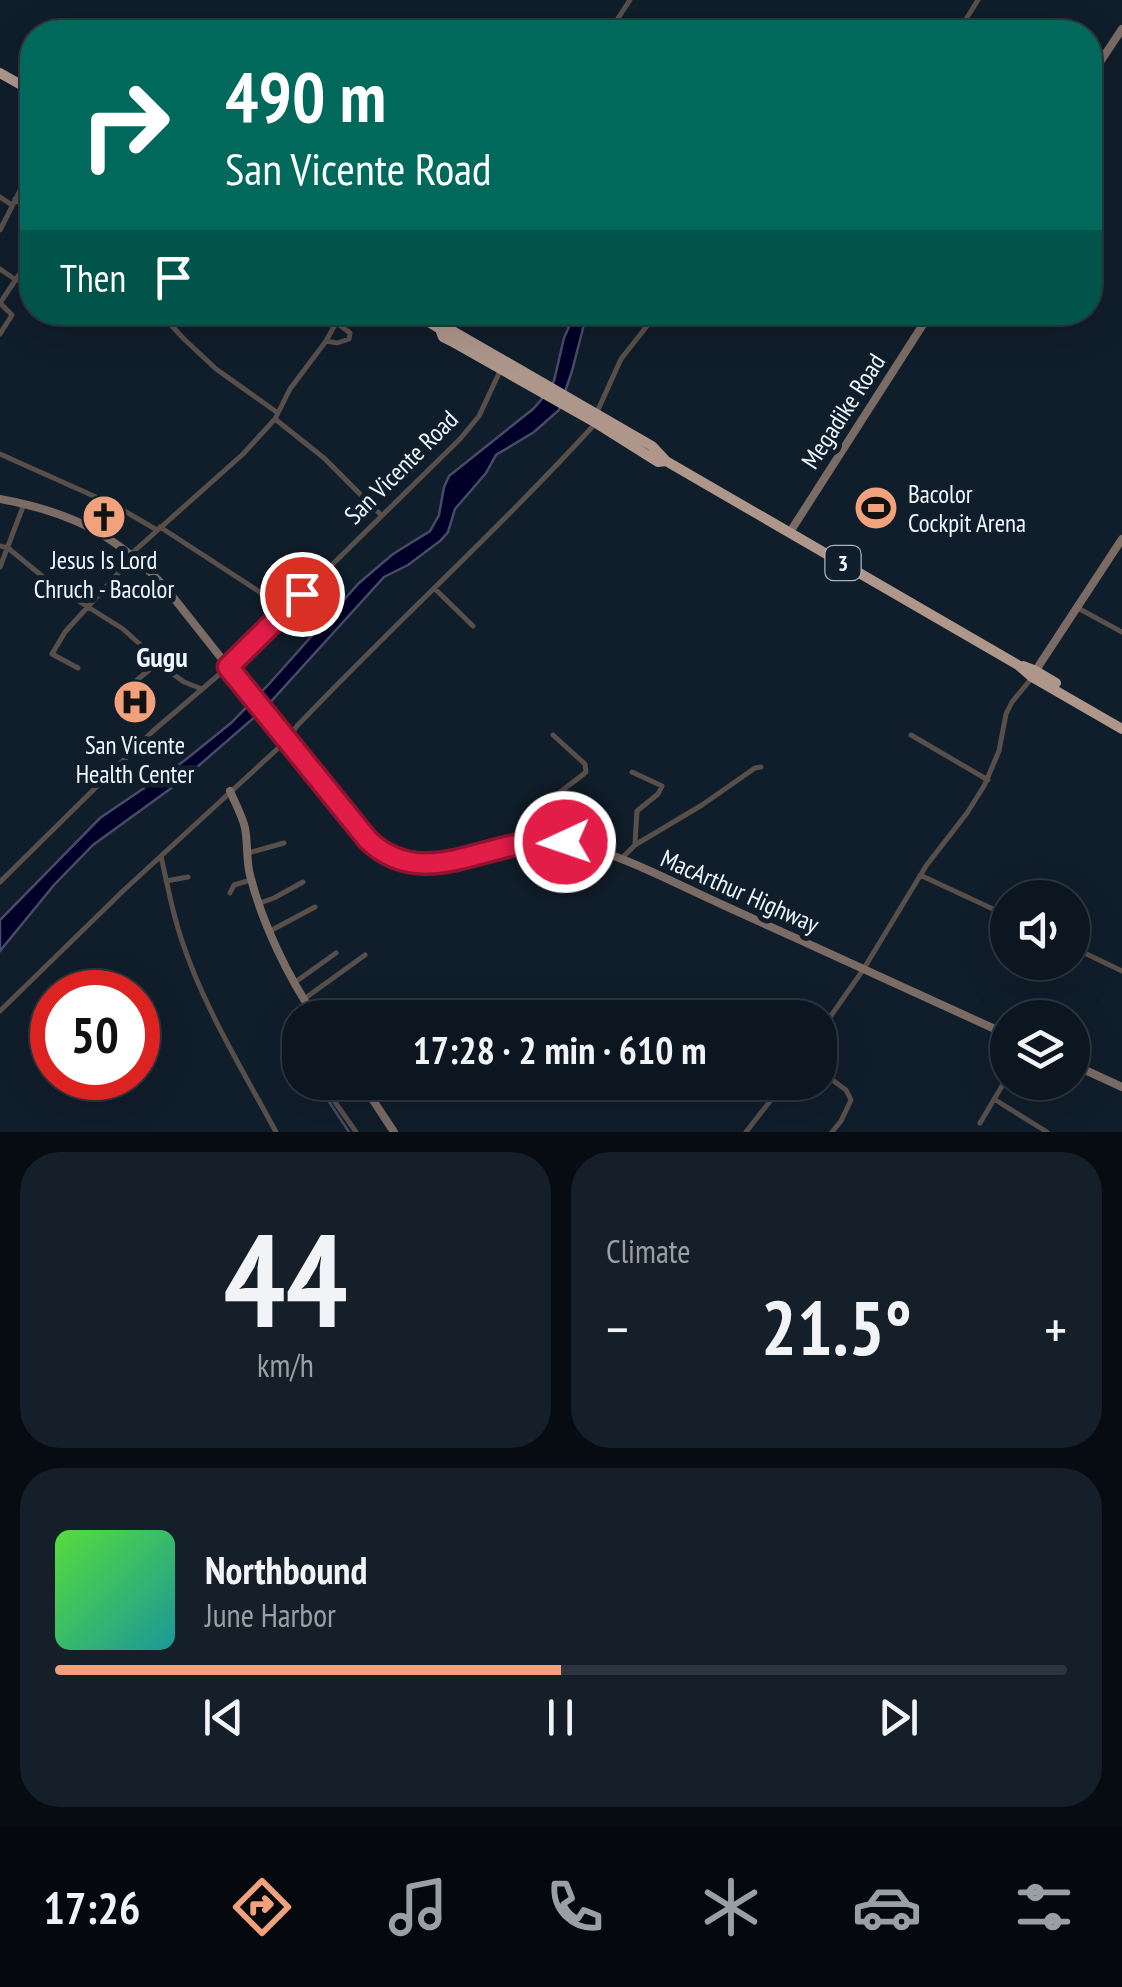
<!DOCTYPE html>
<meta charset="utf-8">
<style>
body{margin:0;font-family:"PT Sans Narrow",sans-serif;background:#151f29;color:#f1f3f6;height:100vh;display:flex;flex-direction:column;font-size:38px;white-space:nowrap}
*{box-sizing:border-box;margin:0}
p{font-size:32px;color:#9a9fa5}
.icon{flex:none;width:55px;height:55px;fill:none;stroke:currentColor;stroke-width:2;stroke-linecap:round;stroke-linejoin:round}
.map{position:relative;height:1132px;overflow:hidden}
.sheet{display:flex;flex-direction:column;gap:20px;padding:20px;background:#070c12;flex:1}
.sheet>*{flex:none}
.guide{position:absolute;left:20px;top:20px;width:1082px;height:305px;border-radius:40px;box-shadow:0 10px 40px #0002,0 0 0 2px #2c353e;background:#00695c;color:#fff;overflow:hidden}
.controls{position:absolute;left:990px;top:880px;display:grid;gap:20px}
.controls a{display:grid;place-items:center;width:100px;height:100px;border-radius:50%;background:#0c1620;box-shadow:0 10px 40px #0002,0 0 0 2px #2c353e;font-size:50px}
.speed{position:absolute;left:30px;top:970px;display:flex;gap:20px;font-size:50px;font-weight:700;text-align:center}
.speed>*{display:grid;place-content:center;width:130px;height:130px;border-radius:50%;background:#0c1620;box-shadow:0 10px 40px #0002,0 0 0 2px #2c353e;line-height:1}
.speed .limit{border:15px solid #d22;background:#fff;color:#111}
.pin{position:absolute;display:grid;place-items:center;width:85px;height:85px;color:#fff;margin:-42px;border:5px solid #fff;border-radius:50%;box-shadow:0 2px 10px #0007}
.me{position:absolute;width:110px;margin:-55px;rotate:267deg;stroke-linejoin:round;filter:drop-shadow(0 0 8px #0008)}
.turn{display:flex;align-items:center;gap:35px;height:210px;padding:0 40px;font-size:45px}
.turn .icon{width:130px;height:130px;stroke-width:2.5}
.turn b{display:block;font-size:70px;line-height:85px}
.then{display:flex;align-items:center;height:95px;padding:0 40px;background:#0003;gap:20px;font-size:38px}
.big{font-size:75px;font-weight:600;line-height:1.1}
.sheet .card{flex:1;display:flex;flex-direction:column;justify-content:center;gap:15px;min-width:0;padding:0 35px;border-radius:40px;background:#151f29}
.sheet .dial{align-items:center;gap:0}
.dial b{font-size:130px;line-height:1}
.song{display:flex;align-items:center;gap:30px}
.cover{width:120px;height:120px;border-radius:15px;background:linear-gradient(135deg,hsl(110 70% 55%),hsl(180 70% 35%))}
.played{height:10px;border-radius:5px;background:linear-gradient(90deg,#f1a17c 50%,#2c353e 50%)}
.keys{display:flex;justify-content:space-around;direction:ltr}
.heat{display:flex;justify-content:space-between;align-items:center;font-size:55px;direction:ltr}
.sheet .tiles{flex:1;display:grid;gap:20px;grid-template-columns:1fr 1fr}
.card:last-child{grid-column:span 2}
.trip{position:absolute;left:282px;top:1000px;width:555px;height:100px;border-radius:40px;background:#0c1620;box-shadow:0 10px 40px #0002,0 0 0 2px #2c353e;font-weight:600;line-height:100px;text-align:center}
.menu{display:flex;height:160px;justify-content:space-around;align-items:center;background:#05090d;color:#9a9fa5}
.menu .icon{width:70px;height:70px}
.menu .current{color:#f1a17c}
.menu b{font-size:45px;color:#f1f3f6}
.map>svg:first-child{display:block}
.water{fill:#000028;stroke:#484a68;stroke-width:2.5}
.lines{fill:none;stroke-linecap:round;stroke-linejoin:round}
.stream{stroke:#484a68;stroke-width:2.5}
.street{stroke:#584f4b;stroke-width:5}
.secondary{stroke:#7b6b65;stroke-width:8}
.highway{stroke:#ae968b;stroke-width:10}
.route-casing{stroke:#92132f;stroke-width:25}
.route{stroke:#e11d48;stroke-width:18}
.labels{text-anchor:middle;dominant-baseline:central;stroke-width:10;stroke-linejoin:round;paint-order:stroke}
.shield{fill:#101d2a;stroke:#acb5be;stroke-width:2.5}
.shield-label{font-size:22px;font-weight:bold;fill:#eff6fe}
.street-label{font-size:25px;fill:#eff6fe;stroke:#101d2a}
.poi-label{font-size:25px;fill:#eff6fe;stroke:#101d2a}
.neighbourhood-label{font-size:28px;font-weight:bold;fill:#eff6fe;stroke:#101d2a}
</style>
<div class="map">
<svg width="1122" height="1132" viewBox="0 0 1122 1132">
<rect width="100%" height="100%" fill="#101d2a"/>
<path class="water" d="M575 313H587L572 371 559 410 534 432 496 455 486 473 455 509 448 532 440 541 408 565 384 577 265 708 181 781 93 845 54 885 0 951V920L100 818 184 761 231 723 269 684 359 583 393 554 430 531 439 515 444 487 449 476 533 409 541 400 554 381 564 338Z"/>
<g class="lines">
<path class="stream" d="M327 1018 328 1017
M300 1043 297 1056 300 1064
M316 1082 349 1132"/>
<path class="street" d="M609 32 630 0
M958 32 978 0
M0 197 12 205
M15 199 32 214
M0 230 32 167
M0 269 16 280
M159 312 184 339 216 369 278 413
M432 324 437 312
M0 334 12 315 0 303 23 269
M326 341 337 343 349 339 350 333 337 323
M597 412 621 359 658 312
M275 419 324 458 381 515
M0 454 116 506 157 530
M160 527 269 598 278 596 295 579
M0 546 8 548 53 585 123 629 173 674 184 682 202 689
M131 554 243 454 275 419 290 389 326 341 342 312
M0 567 24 504
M434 588 473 626
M1076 607 1122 632
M78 668 52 654 65 632 132 558
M137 680 160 661
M911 735 988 780
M632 772 662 786 658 794 637 811 635 843
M522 843C529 809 560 794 586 772L585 764 553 735
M248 853 284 843
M161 856C167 883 172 911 181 938 203 1006 242 1069 276 1132
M622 858 635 845 702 805 755 768 761 767
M920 875 1008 916
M166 881 188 877
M0 882 153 731 228 667 460 439 479 416 501 369
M230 893 234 885 251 880
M260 903 274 898 303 882
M270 931 315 907
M1072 947 1122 971
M294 983 336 953
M304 999 365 955
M0 1011 124 890 287 740 297 726C394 624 499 529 594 425
M1072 1027 1080 1030
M820 1041 828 1020 863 970 926 866 967 813 984 786 999 751 1006 714 1012 702 1031 679
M820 1071 846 1090 851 1100 841 1121 832 1132
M321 1082 356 1132
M994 1099 1047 1132
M980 1123 1008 1076
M746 1132 785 1082"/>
<path class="secondary" d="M1090 77 1122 29
M0 499C71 512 115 534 165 587L359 832C368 841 376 850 388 856 440 882 508 833 567 843 617 851 676 884 723 905 818 948 912 992 1008 1035
M790 532 931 312
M1034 673 1122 539
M230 791C235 803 242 815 245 828 248 843 246 859 250 875 262 923 288 977 316 1018
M1072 1064 1122 1087
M361 1082 394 1132"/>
<path class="highway" d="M0 73 32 91
M413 312 440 329 451 330 652 446 666 461
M440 329 443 337 451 341 596 423 658 462 666 461 1018 665 1032 677 1122 729
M1023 666 1036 671 1056 683"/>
</g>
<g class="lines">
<defs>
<path id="route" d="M302 594 228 667 368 840C416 886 470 852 525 843 539 841 552 841 565 842"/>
</defs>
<use href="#route" class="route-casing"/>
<use href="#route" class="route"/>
</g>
<defs>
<symbol id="stadium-disc" viewBox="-11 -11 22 22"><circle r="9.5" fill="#f1a17c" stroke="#101d2a"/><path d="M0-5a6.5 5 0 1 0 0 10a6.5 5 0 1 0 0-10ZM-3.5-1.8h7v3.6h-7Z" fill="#111"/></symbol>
<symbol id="church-disc" viewBox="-11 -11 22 22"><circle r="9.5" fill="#f1a17c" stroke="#101d2a"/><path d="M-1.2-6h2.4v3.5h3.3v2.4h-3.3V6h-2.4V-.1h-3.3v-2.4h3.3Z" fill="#111"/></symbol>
<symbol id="hospital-disc" viewBox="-11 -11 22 22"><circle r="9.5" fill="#f1a17c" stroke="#101d2a"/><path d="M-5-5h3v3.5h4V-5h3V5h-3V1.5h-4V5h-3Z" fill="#111"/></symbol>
</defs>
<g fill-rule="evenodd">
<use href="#stadium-disc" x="851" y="483" width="50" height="50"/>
<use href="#church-disc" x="79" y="492" width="50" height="50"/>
<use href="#hospital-disc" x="110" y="677" width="50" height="50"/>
</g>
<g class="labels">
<rect class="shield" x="825.5" y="546" width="35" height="34" rx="8"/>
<g class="shield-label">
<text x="843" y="563">3</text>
</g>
<g class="street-label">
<text transform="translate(843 411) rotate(-57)">Megadike Road</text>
<text transform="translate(401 467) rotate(-45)">San Vicente Road</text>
<text transform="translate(740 891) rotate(24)">MacArthur Highway</text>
</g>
<g class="poi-label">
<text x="908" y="494" text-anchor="start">Bacolor<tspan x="908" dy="29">Cockpit Arena</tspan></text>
<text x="104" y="560">Jesus Is Lord<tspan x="104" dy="29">Chruch - Bacolor</tspan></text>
<text x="135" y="745">San Vicente<tspan x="135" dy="29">Health Center</tspan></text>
</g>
<g class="neighbourhood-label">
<text x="162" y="656">Gugu</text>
</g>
</g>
</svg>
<div class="controls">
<a><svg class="icon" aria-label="sound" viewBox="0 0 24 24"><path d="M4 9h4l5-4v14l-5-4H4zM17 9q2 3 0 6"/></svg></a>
<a><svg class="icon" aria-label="layers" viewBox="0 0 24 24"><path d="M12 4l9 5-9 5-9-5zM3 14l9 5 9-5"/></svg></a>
</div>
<div class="speed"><div class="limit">50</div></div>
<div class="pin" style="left:302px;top:594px;background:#d93025"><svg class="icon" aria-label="arrive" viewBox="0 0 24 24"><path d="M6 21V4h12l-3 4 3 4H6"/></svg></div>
<svg class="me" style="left:565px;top:842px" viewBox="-20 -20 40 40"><circle r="17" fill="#e11d48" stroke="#fff" stroke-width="3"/><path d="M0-11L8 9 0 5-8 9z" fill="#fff"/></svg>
<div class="trip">17:28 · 2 min · 610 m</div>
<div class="guide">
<div class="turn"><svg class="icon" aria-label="right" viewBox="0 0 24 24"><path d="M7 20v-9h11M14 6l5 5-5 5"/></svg><div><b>490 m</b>San Vicente Road</div></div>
<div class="then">Then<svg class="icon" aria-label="arrive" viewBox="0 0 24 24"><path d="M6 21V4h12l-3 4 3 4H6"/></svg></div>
</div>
</div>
<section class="sheet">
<div class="tiles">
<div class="card dial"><b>44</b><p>km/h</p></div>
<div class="card"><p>Climate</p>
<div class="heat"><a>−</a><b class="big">21.5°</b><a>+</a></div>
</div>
<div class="card">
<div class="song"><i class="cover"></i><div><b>Northbound</b><p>June Harbor</p></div></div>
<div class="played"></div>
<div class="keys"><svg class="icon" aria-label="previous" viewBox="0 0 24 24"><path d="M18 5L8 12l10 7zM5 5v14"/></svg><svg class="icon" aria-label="pause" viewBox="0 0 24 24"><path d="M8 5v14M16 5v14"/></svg><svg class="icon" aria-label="next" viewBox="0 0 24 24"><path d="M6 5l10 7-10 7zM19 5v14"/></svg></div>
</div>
</div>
</section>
<nav class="menu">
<b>17:26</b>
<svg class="icon current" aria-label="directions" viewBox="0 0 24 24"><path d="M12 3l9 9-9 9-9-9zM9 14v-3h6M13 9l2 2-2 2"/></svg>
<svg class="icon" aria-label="music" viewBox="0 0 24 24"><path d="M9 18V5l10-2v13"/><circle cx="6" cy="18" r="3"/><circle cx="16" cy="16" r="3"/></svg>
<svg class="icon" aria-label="phone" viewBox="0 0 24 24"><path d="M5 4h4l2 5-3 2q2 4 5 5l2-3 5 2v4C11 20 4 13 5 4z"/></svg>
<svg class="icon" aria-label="climate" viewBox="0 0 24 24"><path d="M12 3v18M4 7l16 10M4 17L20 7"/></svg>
<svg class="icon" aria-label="car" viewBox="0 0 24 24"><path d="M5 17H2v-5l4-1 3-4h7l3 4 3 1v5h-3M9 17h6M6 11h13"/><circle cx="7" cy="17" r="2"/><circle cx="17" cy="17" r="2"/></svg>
<svg class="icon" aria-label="filters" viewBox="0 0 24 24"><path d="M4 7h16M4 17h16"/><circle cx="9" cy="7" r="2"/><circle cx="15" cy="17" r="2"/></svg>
</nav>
